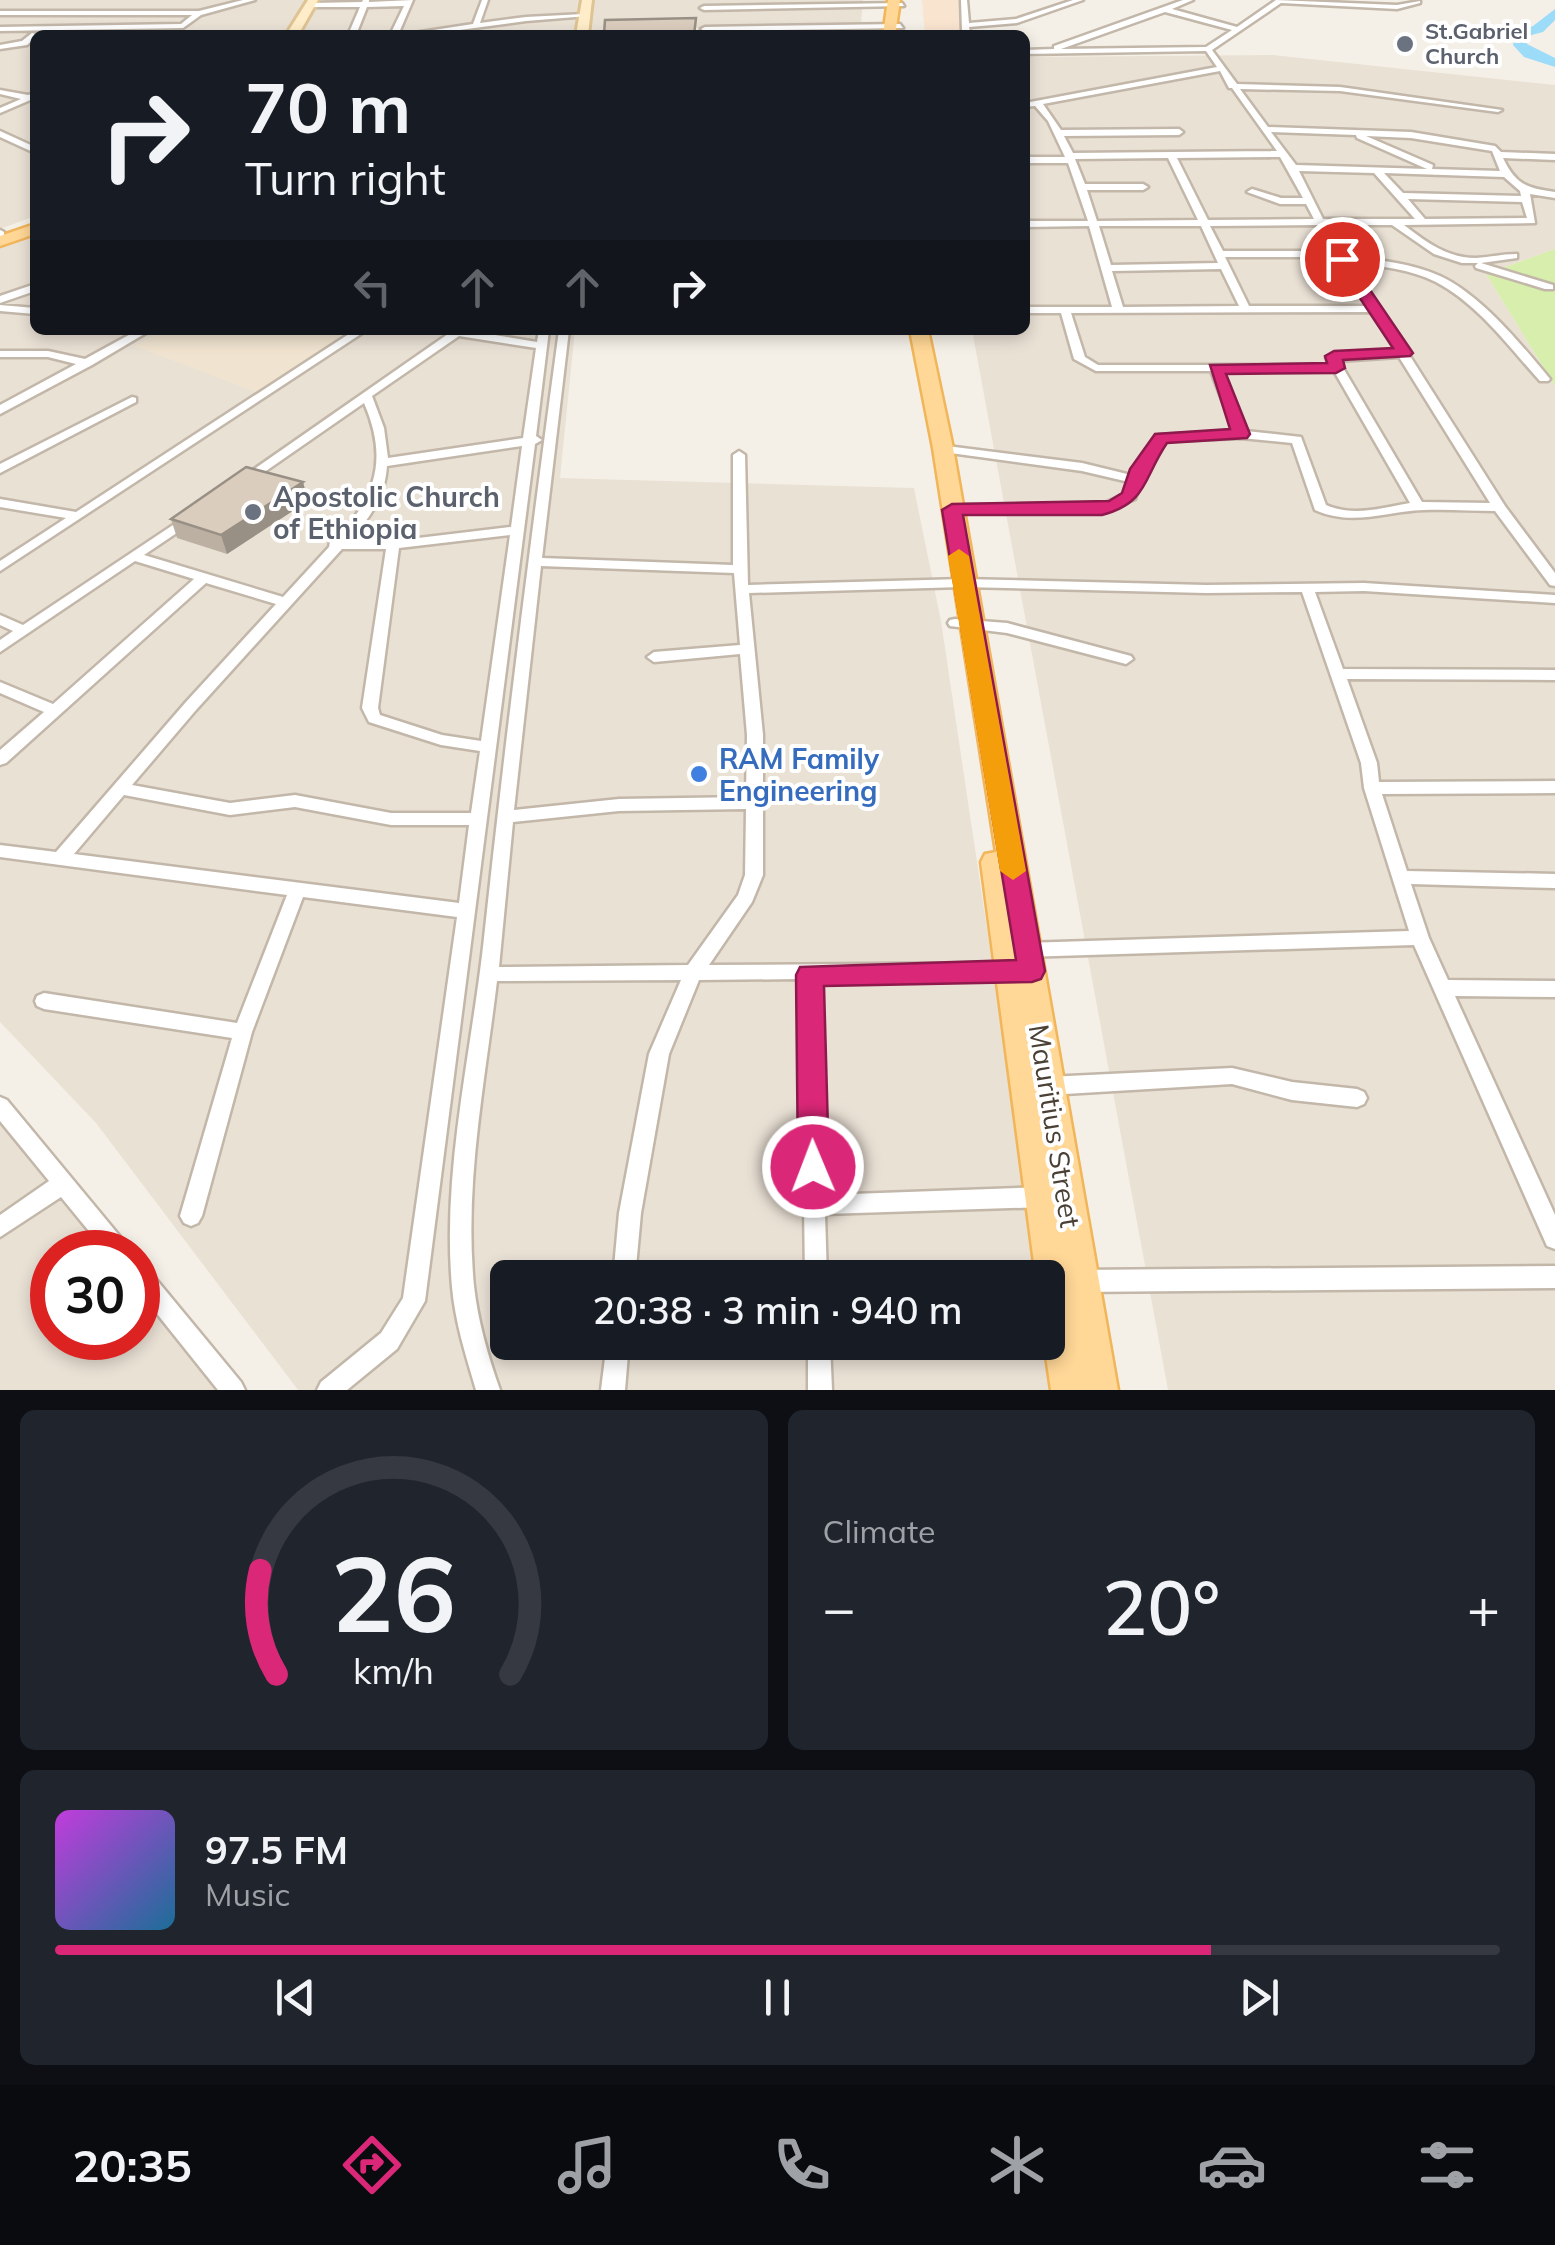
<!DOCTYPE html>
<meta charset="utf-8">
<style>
body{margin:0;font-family:Mulish,sans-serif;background:#20242c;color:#f1f3f6;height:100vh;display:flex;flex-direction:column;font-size:38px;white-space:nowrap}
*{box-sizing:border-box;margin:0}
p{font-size:32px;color:#9ea1a6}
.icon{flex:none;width:55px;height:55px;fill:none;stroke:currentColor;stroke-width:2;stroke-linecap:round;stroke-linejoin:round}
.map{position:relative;height:1390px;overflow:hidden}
.details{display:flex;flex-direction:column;gap:20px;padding:20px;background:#0d0f14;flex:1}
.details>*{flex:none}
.banner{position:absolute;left:30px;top:30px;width:1000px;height:305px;border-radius:15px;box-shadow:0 5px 15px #0003;background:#171b24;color:#f1f3f6;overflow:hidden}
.speed{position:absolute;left:30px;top:1230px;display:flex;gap:20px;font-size:50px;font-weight:700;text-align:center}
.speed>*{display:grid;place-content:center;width:130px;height:130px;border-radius:50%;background:#171b24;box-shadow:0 5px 15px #0003;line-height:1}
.speed .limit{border:15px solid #d22;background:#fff;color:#111}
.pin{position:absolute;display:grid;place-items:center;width:85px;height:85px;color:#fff;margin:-42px;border:5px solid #fff;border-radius:50%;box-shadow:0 2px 10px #0007}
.me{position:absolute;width:110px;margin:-55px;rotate:359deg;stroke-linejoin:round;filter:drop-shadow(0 0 8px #0008)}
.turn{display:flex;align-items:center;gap:35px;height:210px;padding:0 50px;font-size:45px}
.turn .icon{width:130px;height:130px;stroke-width:2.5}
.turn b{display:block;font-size:70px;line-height:85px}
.lanes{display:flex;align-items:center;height:95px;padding:0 50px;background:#0003;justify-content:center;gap:50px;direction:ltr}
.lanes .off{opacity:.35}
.big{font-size:75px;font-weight:600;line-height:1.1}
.details .widget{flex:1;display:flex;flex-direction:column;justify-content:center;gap:15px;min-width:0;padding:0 35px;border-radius:15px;background:#20242c}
.details .dial{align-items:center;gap:0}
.dial svg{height:260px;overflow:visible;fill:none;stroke:#363941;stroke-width:7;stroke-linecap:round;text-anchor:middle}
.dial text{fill:#f1f3f6;stroke:none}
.song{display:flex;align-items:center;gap:30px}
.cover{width:120px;height:120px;border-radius:15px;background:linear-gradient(135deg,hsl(290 70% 55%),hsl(200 70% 35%))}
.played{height:10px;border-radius:5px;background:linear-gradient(90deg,#db2777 80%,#363941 80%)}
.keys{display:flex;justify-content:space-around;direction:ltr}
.heat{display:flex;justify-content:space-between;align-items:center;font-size:55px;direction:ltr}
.details .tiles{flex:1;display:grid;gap:20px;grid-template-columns:1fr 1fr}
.widget:last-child{grid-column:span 2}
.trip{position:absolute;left:490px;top:1260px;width:575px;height:100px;border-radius:15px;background:#171b24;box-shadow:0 5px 15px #0003;font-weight:600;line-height:100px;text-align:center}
.tabs{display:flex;height:160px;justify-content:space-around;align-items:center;background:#090b0e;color:#9ea1a6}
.tabs .icon{width:70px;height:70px}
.tabs .selected{color:#db2777}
.tabs b{font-size:45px;color:#f1f3f6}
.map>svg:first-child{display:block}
.residential{fill:#eae1d5}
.commercial{fill:#f9e4d0}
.education{fill:#f0e4d0}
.green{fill:#d7eeac}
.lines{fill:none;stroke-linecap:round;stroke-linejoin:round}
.river{fill:#9ddcf8;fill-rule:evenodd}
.street-casing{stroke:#c2b7a9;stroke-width:5}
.secondary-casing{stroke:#dec394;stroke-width:6}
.primary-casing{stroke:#f1b55a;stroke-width:5}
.street{fill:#fff;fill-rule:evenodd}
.secondary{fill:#ffecc8;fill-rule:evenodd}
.primary{fill:#ffd797;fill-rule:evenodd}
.wall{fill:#bcb0a3}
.shaded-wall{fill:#999085}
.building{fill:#dbcdbe;stroke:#999085;stroke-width:2.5}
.route{fill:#db2777;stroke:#8e194d;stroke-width:2.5}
.slow{fill:#f59e0b}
.worship-dot{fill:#6b7280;stroke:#fff;stroke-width:4}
.shop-dot{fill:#3f7fe0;stroke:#fff;stroke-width:4}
.labels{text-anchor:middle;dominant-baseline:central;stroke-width:8;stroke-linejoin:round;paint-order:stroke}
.far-worship-label{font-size:22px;font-weight:bold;fill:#5b616d;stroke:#fff;text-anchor:start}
.worship-label{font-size:28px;font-weight:bold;fill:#5b616d;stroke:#fff;text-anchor:start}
.shop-label{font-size:28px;font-weight:bold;fill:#366cbe;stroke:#fff;text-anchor:start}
.street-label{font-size:28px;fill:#4a4035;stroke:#fff}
</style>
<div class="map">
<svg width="1555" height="1390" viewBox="0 0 1555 1390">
<rect width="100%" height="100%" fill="#f5f0e7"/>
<path class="residential" d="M0 0H863L860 35H700L698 28 604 29 602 35H35V216L0 229Z
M1273 55 1555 85V249L1486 274 1555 386V1390H1168L972 330H1025V57Z
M35 235V330H575L560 478 914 488 941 621 1039 1277 508 1278V1342H1048L1058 1390H298L96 1123 0 1022V246Z
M0 1113 118 1252H52V1338H138V1275L235 1390H0Z"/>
<path class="commercial" d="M922 0H961L966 35H925Z"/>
<path class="education" d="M163 330H353L256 392 135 346Z"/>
<path class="green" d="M1555 249V386L1486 274Z"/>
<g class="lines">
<path class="river" d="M1555 9V20L1543 32 1528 36 1527 44 1555 58V67L1524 57 1513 45 1516 31 1533 26Z"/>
<defs>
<path id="street" d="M243 0H255L201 15 183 28 0 31V27L181 24 192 15H0V11H199Z
M363 0H369V2L413 0 398 35H390L404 6 367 7 356 35H348L360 7H311L308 5 311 3 362 2Z
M482 0H488L480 23 526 17 584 14 588 16 526 21 422 35H401L473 24Z
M961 0H967L969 23 1016 19 1073 0H1083L1017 23 969 27 970 31 966 33 962 31Z
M1183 0H1193L1172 9 1237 27 1276 0 1397 5 1420 1V3L1397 9 1281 3 1212 50 1237 84 1340 87 1502 110 1498 112 1340 91 1240 89 1268 127 1411 132 1495 146 1501 152 1555 154V160L1503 158C1516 185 1527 188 1555 192V198L1530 194 1535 223 1404 225C1426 242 1447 258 1476 258 1490 257 1503 254 1517 254V258L1481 263 1553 285V289H1545L1476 268 1475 266 1478 263H1462L1434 254 1392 225H1327L1347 256C1379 260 1411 263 1440 276 1481 295 1521 344 1550 379L1548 381H1540C1509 347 1478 304 1436 282 1410 269 1380 266 1351 263L1505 506 1555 573V586L1550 585 1495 511C1472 511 1448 509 1424 510 1386 511 1353 527 1315 510L1292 443 1241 438 1166 441 1145 469 1135 499 1102 513H952L946 509 952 505H1100L1125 494 1129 482 1082 471 943 452 939 451V445L1082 463 1131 475 1133 469 1158 435 1234 431 1211 371H1096L1074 359 1061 313H1025V307H1112L1089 226 1025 227V221H1088L1068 163H1025V157H1065L1048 121 1035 106 1025 107V103L1217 67 1206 51 1025 54V50L1054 49V46ZM1165 12 1232 30 1206 47 1061 49ZM1220 71 1229 88H1232L1277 151 1073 153 1064 136 1179 135 1183 132 1179 129 1061 130 1043 104ZM1271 132 1356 135 1357 138 1427 169 1296 165ZM1366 136 1411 138 1492 151 1500 171 1432 169 1433 165ZM1280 157 1303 198H1281L1252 189 1247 192 1280 204H1306L1314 219 1208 220 1177 158ZM1168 158 1198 220 1097 221 1087 190H1143L1148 187 1143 184H1085L1075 159ZM1299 171 1374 173 1415 219H1323ZM1384 173 1504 177 1520 191 1521 196 1403 193ZM1408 199 1522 202 1527 218 1425 219ZM1317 225 1334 251H1223L1210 226ZM1099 226H1201L1218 263 1111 265ZM1225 257H1337L1368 306H1249ZM1221 269 1239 306 1123 307 1112 271ZM1372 312 1395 350 1332 355 1326 358 1330 365H1098L1085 357 1071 313ZM1399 357 1490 503 1422 502 1339 361ZM1223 371H1334L1410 503C1382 508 1353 517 1326 505L1301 437 1246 431Z
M902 3 904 6 704 10 700 8 704 6Z
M900 24 903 28 705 31 701 29 705 27Z
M32 33 39 35H35V38L27 45 0 49V45L22 41Z
M0 90 28 95 35 93V98L0 113V108L21 99 0 94Z
M0 131 35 147V153L0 137Z
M0 230 4 232V236L0 237Z
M35 284V291L0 303V296Z
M0 305 35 308V314L0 311Z
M138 330H151L92 365 0 414V405L76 364 48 357H0V351H48L85 359Z
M355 330H367L0 571V561L66 518 0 507V499L76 512Z
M446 330H465L537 342 539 330H549L536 436 542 440 535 444 425 1301 397 1349 347 1390H317L321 1382 381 1333 403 1298 457 917 303 897 252 1032 202 1216 198 1223 191 1226 184 1223 180 1216 232 1038 44 1009 37 1006 35 1001 37 996 44 993 237 1023 287 895 0 857V845L56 852 186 702 276 604 206 583 6 763 0 765V750L44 712 0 693V682L53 704 194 579 135 561 0 652V640L13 631 0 625V615L23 625 191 513 197 517 196 520 144 555 283 597 329 547 330 542 335 541C375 497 389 461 364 403L247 484 243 485 237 481 448 334ZM459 336 536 348 523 438 388 458 384 428 372 396ZM522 446 511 527 393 541H349C370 518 385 497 387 466ZM510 535 481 741 442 735 380 715 378 708 399 548ZM342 549H386L362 708 369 722 441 745 480 751 471 813H391L295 795 230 803 132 785 196 710ZM124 795 230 815 295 807 391 825H469L459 903 74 854Z
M559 330H569L542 558 733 565V455L739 451 745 455 748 585 963 579 1206 585 1364 583 1555 595V603L1364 591 1315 592 1343 669 1555 670V680L1347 679 1377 763 1379 782 1555 781V793L1382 794 1407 871 1555 874V888L1411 884 1429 938 1448 980 1555 981V997L1455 996 1555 1215V1249L1547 1246 1414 945 1024 957 1018 955 1015 950 1018 945 1024 943 1409 931 1364 788 1361 763 1302 592 1206 593 963 587 749 593 763 735V875L752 902 709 965 1014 963 1020 965 1023 970 1020 975 1014 977 819 979 825 1195 1045 1187 1052 1190 1055 1197 1052 1204 1045 1207 825 1214 827 1278H805L801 979 699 980 669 1054 641 1213 635 1278H613L619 1213 649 1054 681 980 497 981C485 1082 464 1184 474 1286 478 1322 488 1356 500 1390H476C466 1356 455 1322 452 1287 442 1173 470 1059 483 947 505 741 531 536 559 330ZM541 566 734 573 740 645 654 652 647 657 654 662 740 654 747 735 746 797 619 799 514 810ZM746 809 745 875 738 895 688 965 499 967 513 822 619 811Z
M132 397 136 398V402L0 473V464Z
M955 619 1007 623 1131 656 1133 659 1126 664 1007 633 950 626 948 623 950 620Z
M1232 1068 1292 1082 1357 1089 1364 1092 1367 1098 1364 1104 1357 1107 1292 1100 1232 1084 1048 1095 1041 1092 1038 1086 1041 1080 1048 1077Z
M0 1097 7 1100 127 1245 130 1252H106L61 1197 0 1237V1215L49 1181 0 1121Z
M138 1263 146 1267 241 1382 245 1390H218L138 1290Z
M1555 1266V1288L1078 1292 1070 1288 1067 1281 1070 1274 1078 1270Z
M607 1342H629L625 1390H601Z
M808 1342H830L832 1390H808Z"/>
<path id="secondary" d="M308 0H318L298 35H286Z
M582 0H592L588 35H576Z"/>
<path id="primary" d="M888 0H900L895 35H883Z
M35 224V234L0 246V236Z
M910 330H928L953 448 1118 1390H1051L1044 1342 1048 1278H1036L981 862 985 854 996 852 933 448Z"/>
</defs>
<use href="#street" class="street-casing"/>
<use href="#secondary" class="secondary-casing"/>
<use href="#primary" class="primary-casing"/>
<use href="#street" class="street"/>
<use href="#secondary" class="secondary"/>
<use href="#primary" class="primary"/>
</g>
<path class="wall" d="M303 482 308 501 227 554 177 538 171 519Z"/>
<path class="shaded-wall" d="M303 482 308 501 227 554 221 535Z"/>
<path class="building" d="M696 18 694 35 604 34 605 20Z
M246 467 303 482 221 535 171 519Z"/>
<path class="route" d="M1337 256H1347L1413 353 1410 356 1343 360 1345 368 1336 373 1226 374 1250 434 1247 438 1167 443C1143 478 1148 503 1102 515H963L1045 971 1041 979 1032 982 824 986 829 1167 824 1177 813 1181 802 1177 798 1167 796 975 800 967 1016 960 942 510 952 504 1109 501 1122 493 1130 469 1155 434 1230 429 1210 365 1327 363 1325 356 1334 351 1393 348 1334 259Z"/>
<path class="slow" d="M959 549 969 556 1026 871 1013 880 1000 871 948 556Z"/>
<g class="worship-dot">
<circle cx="1405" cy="44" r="10"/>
<circle cx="253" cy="512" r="10"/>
</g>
<circle class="shop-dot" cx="699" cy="774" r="10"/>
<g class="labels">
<g class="far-worship-label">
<text x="1425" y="31">St.Gabriel<tspan x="1425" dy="25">Church</tspan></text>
</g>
<g class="worship-label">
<text x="273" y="496">Apostolic Church<tspan x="273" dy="32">of Ethiopia</tspan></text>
</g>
<g class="shop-label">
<text x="719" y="758">RAM Family<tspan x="719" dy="32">Engineering</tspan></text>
</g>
<g class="street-label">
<text transform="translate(1055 1126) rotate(81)">Mauritius Street</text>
</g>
</g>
</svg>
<div class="speed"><div class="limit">30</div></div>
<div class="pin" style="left:1342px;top:259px;background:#d93025"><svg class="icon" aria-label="arrive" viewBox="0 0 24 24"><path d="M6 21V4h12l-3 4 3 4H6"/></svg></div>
<svg class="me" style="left:813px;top:1167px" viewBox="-20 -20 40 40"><circle r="17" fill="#db2777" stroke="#fff" stroke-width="3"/><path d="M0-11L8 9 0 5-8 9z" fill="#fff"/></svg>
<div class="trip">20:38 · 3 min · 940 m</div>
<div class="banner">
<div class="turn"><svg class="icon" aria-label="right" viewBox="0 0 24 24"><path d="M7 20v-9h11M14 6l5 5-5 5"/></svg><div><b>70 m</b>Turn right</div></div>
<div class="lanes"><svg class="icon off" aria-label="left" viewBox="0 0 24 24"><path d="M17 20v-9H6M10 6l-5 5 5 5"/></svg><svg class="icon off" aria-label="ahead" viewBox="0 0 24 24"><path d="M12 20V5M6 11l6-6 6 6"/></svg><svg class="icon off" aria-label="ahead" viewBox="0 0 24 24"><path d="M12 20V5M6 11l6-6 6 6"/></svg><svg class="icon" aria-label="right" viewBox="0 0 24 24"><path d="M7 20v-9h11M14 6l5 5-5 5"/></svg></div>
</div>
</div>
<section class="details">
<div class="tiles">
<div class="widget dial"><svg viewBox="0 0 100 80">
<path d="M14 69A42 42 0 1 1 86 69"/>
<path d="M14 69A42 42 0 0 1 9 37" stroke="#db2777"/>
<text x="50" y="56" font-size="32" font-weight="700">26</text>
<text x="50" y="72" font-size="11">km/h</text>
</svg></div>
<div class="widget"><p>Climate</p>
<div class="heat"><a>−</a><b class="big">20°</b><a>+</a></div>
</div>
<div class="widget">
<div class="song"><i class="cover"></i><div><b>97.5 FM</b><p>Music</p></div></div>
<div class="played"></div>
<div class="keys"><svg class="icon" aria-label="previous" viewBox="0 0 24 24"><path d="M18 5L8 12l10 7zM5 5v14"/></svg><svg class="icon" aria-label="pause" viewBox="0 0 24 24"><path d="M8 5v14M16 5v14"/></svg><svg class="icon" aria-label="next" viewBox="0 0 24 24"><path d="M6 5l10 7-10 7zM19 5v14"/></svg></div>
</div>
</div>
</section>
<nav class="tabs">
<b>20:35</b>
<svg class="icon selected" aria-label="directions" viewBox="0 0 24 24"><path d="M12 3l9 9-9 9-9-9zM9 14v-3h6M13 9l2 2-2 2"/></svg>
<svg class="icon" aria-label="music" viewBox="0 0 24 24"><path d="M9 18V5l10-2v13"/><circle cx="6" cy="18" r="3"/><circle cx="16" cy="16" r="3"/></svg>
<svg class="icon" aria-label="phone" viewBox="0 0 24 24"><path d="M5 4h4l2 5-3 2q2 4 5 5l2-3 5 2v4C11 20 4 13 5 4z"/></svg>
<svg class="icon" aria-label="climate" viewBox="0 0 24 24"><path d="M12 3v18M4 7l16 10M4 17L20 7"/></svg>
<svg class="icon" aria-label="car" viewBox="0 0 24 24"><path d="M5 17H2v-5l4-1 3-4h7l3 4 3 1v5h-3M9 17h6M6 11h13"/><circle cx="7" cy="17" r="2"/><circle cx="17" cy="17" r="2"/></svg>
<svg class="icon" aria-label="filters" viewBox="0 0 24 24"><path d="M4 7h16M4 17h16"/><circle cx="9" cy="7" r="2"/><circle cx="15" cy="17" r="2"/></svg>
</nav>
